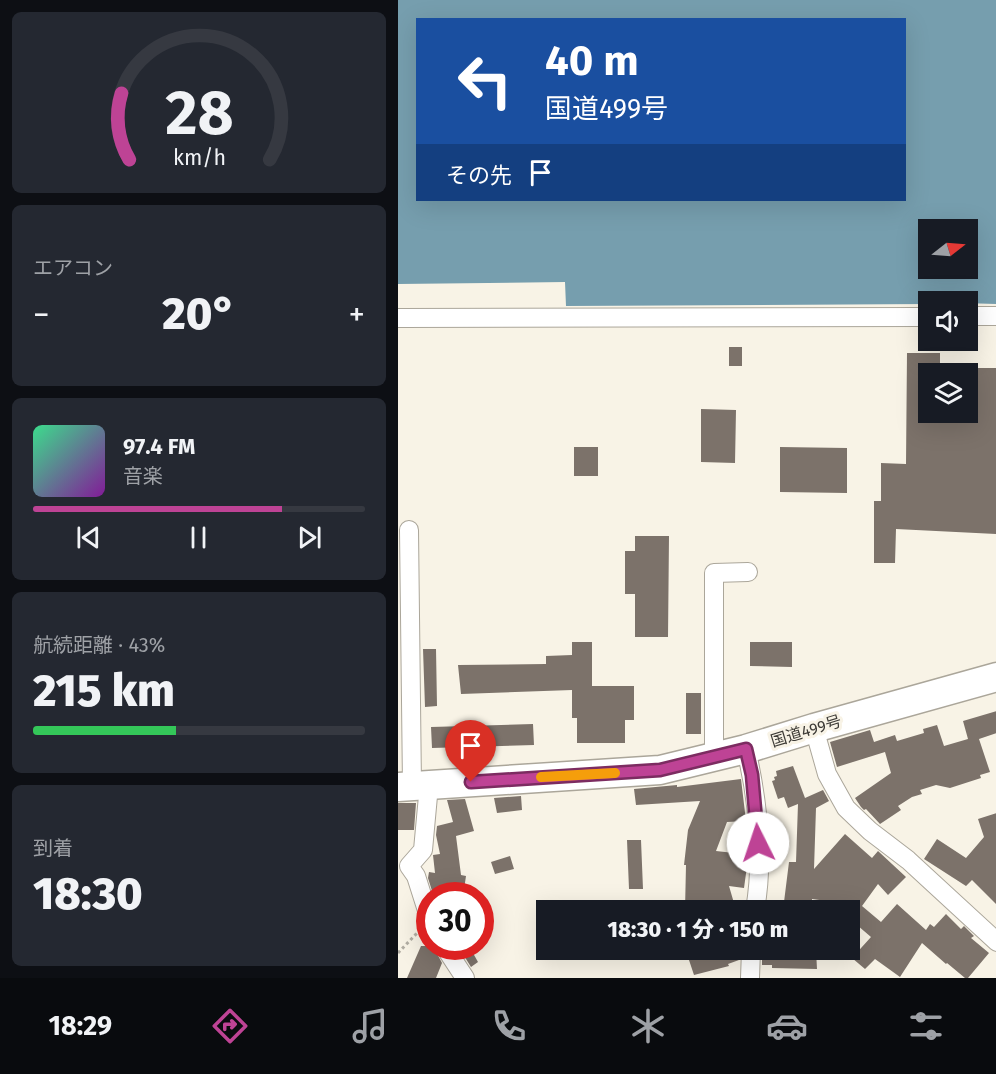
<!DOCTYPE html>
<html lang="ja">
<meta charset="utf-8">
<style>
body{margin:0;font-family:"Fira Sans","Noto Sans JP",sans-serif;background:#242831;color:#f1f3f6;height:100vh;display:flex;flex-direction:column;font-size:22px;white-space:nowrap}
*{box-sizing:border-box;margin:0}
p{font-size:20px;color:#9ea1a6}
.icon{flex:none;width:33px;height:33px;fill:none;stroke:currentColor;stroke-width:2;stroke-linecap:round;stroke-linejoin:round}
.map{position:relative;flex:1;overflow:hidden}
.drawer{display:flex;flex-direction:column;gap:12px;padding:12px;background:#0d0f14;width:398px}
.drawer>*{flex:none}
.guide{position:absolute;left:18px;top:18px;width:490px;height:183px;border-radius:0px;box-shadow:0 6px 24px #0002;background:#1a4fa0;color:#fff;overflow:hidden}
.needle{width:39px;rotate:73deg}
.buttons{position:absolute;left:520px;top:219px;display:grid;gap:12px}
.buttons a{display:grid;place-items:center;width:60px;height:60px;border-radius:0px;background:#171b24;box-shadow:0 6px 24px #0002;font-size:30px}
.speed{position:absolute;left:18px;top:882px;display:flex;gap:12px;font-size:30px;font-weight:700;text-align:center}
.speed>*{display:grid;place-content:center;width:78px;height:78px;border-radius:50%;background:#171b24;box-shadow:0 6px 24px #0002;line-height:1}
.speed .limit{border:9px solid #d22;background:#fff;color:#111}
.pin{position:absolute;display:grid;place-items:center;width:51px;height:51px;color:#fff;margin:-62px -26px;border-radius:50% 50% 50% 0;rotate:-45deg;box-shadow:0 0 6px #0007}
.pin .icon{rotate:45deg}
.me{position:absolute;width:66px;margin:-33px;rotate:356deg;stroke-linejoin:round;filter:drop-shadow(0 0 4px #0008)}
.turn{display:flex;align-items:center;gap:21px;height:126px;padding:0 30px;font-size:27px}
.turn .icon{width:78px;height:78px;stroke-width:2.5}
.turn b{display:block;font-size:42px;line-height:51px}
.then{display:flex;align-items:center;height:57px;padding:0 30px;background:#0003;gap:12px;font-size:22px}
.big{font-size:45px;font-weight:800;line-height:1.1}
.drawer .tile{flex:1;display:flex;flex-direction:column;justify-content:center;gap:9px;min-width:0;padding:0 21px;border-radius:9px;background:#242831}
.drawer .dial{align-items:center;gap:0}
.dial svg{height:156px;overflow:visible;fill:none;stroke:#363941;stroke-width:7;stroke-linecap:round;text-anchor:middle}
.dial text{fill:#f1f3f6;stroke:none}
.song{display:flex;align-items:center;gap:18px}
.cover{width:72px;height:72px;border-radius:9px;background:linear-gradient(135deg,hsl(150 70% 55%),hsl(290 70% 35%))}
.played{height:6px;border-radius:3px;background:linear-gradient(90deg,#be4395 75%,#363941 75%)}
.keys{display:flex;justify-content:space-around;direction:ltr}
.heat{display:flex;justify-content:space-between;align-items:center;font-size:33px;direction:ltr}
.charge{height:9px;border-radius:4px;background:linear-gradient(90deg,#34c759 43%,#363941 0)}
.trip{position:absolute;left:138px;top:900px;width:324px;height:60px;border-radius:0px;background:#171b24;box-shadow:0 6px 24px #0002;font-weight:800;line-height:60px;text-align:center}
.tabs{display:flex;height:96px;justify-content:space-around;align-items:center;background:#090b0e;color:#9ea1a6}
.tabs .icon{width:42px;height:42px}
.tabs .current{color:#be4395}
.tabs b{font-size:27px;color:#f1f3f6}
main{display:flex;flex:1;min-height:0}
.map>svg:first-child{display:block}
.water{fill:#769eae;fill-rule:evenodd}
.building{fill:#7c726a}
.lines{fill:none;stroke-linecap:round;stroke-linejoin:round}
.minor-casing{stroke:#aba69a;stroke-width:20}
.trunk-casing{stroke:#aba69a;stroke-width:31}
.path{stroke:#b1ada3;stroke-width:3;stroke-dasharray:3 3;stroke-linecap:butt}
.minor{stroke:#fff;stroke-width:18}
.trunk{stroke:#fff;stroke-width:28}
.route-casing{stroke:#7c2c61;stroke-width:15}
.route{stroke:#be4395;stroke-width:10}
.slow{stroke:#f59e0b;stroke-width:10}
.labels{text-anchor:middle;dominant-baseline:central;stroke-width:6;stroke-linejoin:round;paint-order:stroke}
.street-label{font-size:16px;fill:#3d3b36;stroke:#f8f3e6}
</style>
<main>
<section class="drawer">
<div class="tile dial"><svg viewBox="0 0 100 80">
<path d="M14 69A42 42 0 1 1 86 69"/>
<path d="M14 69A42 42 0 0 1 10 35" stroke="#be4395"/>
<text x="50" y="56" font-size="32" font-weight="700">28</text>
<text x="50" y="72" font-size="11">km/h</text>
</svg></div>
<div class="tile"><p>エアコン</p>
<div class="heat"><a>−</a><b class="big">20°</b><a>+</a></div>
</div>
<div class="tile">
<div class="song"><i class="cover"></i><div><b>97.4 FM</b><p>音楽</p></div></div>
<div class="played"></div>
<div class="keys"><svg class="icon" aria-label="previous" viewBox="0 0 24 24"><path d="M18 5L8 12l10 7zM5 5v14"/></svg><svg class="icon" aria-label="pause" viewBox="0 0 24 24"><path d="M8 5v14M16 5v14"/></svg><svg class="icon" aria-label="next" viewBox="0 0 24 24"><path d="M6 5l10 7-10 7zM19 5v14"/></svg></div>
</div>
<div class="tile"><p>航続距離 · 43%</p><b class="big">215 km</b><div class="charge"></div></div>
<div class="tile"><p>到着</p><b class="big">18:30</b></div>
</section>
<div class="map">
<svg width="599" height="978" viewBox="0 0 599 978">
<rect width="100%" height="100%" fill="#f8f3e6"/>
<path class="water" d="M0 0H598V304L531 302V304L168 306 167 282 0 284ZM20 20H507V200H20ZM531 230H570V268H531Z"/>
<path class="building" d="M331 347H344V366H331Z
M509 353H542V374H531V412H570V368H599V534L498 529 497 563H476V501H483V463L508 464Z
M303 409 338 410 337 463 303 462Z
M176 447H200V476H176Z
M382 447 449 448V493L382 492Z
M237 536H271L270 637H237V594H227V551H237Z
M174 642H194V686H236V720H227V743H179V718H174V690L63 694 60 665 148 664V656L174 655Z
M352 642H394V667L352 666Z
M25 649H38L39 706 27 707Z
M288 693H303V734H288Z
M599 711V733L581 739 592 772 582 775 583 778 552 788 538 785 522 790 524 794 514 797 500 806 503 810 482 824 468 809 466 810 463 807 457 798 493 773 487 752 439 767 432 742 472 730 476 742 497 735 499 741 526 733 525 729 539 725 546 746 570 739 565 721Z
M135 724 136 745 34 748 33 727Z
M395 766 407 798 425 790 431 801 418 808 416 869 447 834 474 858 480 851 508 877 490 895 480 884 464 906 483 922 499 904 528 930 532 924 536 927 548 914 563 929 566 926 576 936 573 938 591 953 570 978H567L549 963 548 964 524 943 502 977 477 959 467 969 454 958 473 937 452 919V910H447L436 902 414 899V905L386 902 391 862H398L400 804 390 808 386 797 380 799 374 781 377 780 376 777 379 776 378 771Z
M343 779 348 821 329 822 318 851 336 853 335 857 350 859 346 888 331 886 338 910H287L288 865H286L290 830 302 801 238 805 236 789 279 785V787Z
M123 796 124 810 99 813 96 798Z
M67 799 76 831 58 836 63 875 68 876 65 896 35 894 30 878 31 872 37 873 35 855 42 854 38 835 39 826 55 822 49 800Z
M0 803H18L16 830H0Z
M599 813V905L574 880 568 886 526 859 539 839 568 858 586 837 580 819Z
M229 840H243L245 889H231Z
M112 856 116 869 97 874 93 862Z
M23 946H35L44 963 38 978H9Z
M60 946H71L80 962 73 967Z
M296 950H342L341 960 330 964 331 966 296 975 290 957 298 955Z
M364 950H418L419 969 374 968V965H364Z"/>
<g class="lines">
<defs>
<path id="minor" d="M570 316H599
M0 318 531 317
M11 530 14 786
M416 728 429 774 448 808 472 831 510 860 599 942
M348 749C360 801 366 858 357 910
M316 757V573L350 572
M31 785 25 850 11 866 18 876 32 920
M46 946 67 978
M352 978 353 950"/>
<path id="trunk" d="M0 787 262 770 348 749 416 728 599 677"/>
</defs>
<use href="#minor" class="minor-casing"/>
<use href="#trunk" class="trunk-casing"/>
<path class="path" d="M0 953 21 931"/>
<use href="#minor" class="minor"/>
<use href="#trunk" class="trunk"/>
</g>
<g class="lines">
<defs>
<path id="route" d="M73 782 262 770 348 749 354 775 360 843"/>
</defs>
<use href="#route" class="route-casing"/>
<use href="#route" class="route"/>
<path class="slow" d="M143 777 217 773"/>
</g>
<g class="labels">
<g class="street-label">
<text transform="translate(408 731) rotate(-17)">国道499号</text>
</g>
</g>
</svg>
<div class="buttons">
<a><svg class="needle" viewBox="-14 -14 28 28"><path d="M0-13l5 13h-10z" fill="#e53935"/><path d="M0 13l5-13h-10z" fill="#9ea1a6"/></svg></a>
<a><svg class="icon" aria-label="sound" viewBox="0 0 24 24"><path d="M4 9h4l5-4v14l-5-4H4zM17 9q2 3 0 6"/></svg></a>
<a><svg class="icon" aria-label="layers" viewBox="0 0 24 24"><path d="M12 4l9 5-9 5-9-5zM3 14l9 5 9-5"/></svg></a>
</div>
<div class="speed"><div class="limit">30</div></div>
<div class="pin" style="left:73px;top:782px;background:#d93025"><svg class="icon" aria-label="arrive" viewBox="0 0 24 24"><path d="M6 21V4h12l-3 4 3 4H6"/></svg></div>
<svg class="me" style="left:360px;top:843px" viewBox="-20 -20 40 40"><circle r="19" fill="#fff"/><path d="M0-13L10 11 0 6-10 11z" fill="#be4395"/></svg>
<div class="trip">18:30 · 1 分 · 150 m</div>
<div class="guide">
<div class="turn"><svg class="icon" aria-label="left" viewBox="0 0 24 24"><path d="M17 20v-9H6M10 6l-5 5 5 5"/></svg><div><b>40 m</b>国道499号</div></div>
<div class="then">その先<svg class="icon" aria-label="arrive" viewBox="0 0 24 24"><path d="M6 21V4h12l-3 4 3 4H6"/></svg></div>
</div>
</div>
</main>
<nav class="tabs">
<b>18:29</b>
<svg class="icon current" aria-label="directions" viewBox="0 0 24 24"><path d="M12 3l9 9-9 9-9-9zM9 14v-3h6M13 9l2 2-2 2"/></svg>
<svg class="icon" aria-label="music" viewBox="0 0 24 24"><path d="M9 18V5l10-2v13"/><circle cx="6" cy="18" r="3"/><circle cx="16" cy="16" r="3"/></svg>
<svg class="icon" aria-label="phone" viewBox="0 0 24 24"><path d="M5 4h4l2 5-3 2q2 4 5 5l2-3 5 2v4C11 20 4 13 5 4z"/></svg>
<svg class="icon" aria-label="climate" viewBox="0 0 24 24"><path d="M12 3v18M4 7l16 10M4 17L20 7"/></svg>
<svg class="icon" aria-label="car" viewBox="0 0 24 24"><path d="M5 17H2v-5l4-1 3-4h7l3 4 3 1v5h-3M9 17h6M6 11h13"/><circle cx="7" cy="17" r="2"/><circle cx="17" cy="17" r="2"/></svg>
<svg class="icon" aria-label="filters" viewBox="0 0 24 24"><path d="M4 7h16M4 17h16"/><circle cx="9" cy="7" r="2"/><circle cx="15" cy="17" r="2"/></svg>
</nav>
